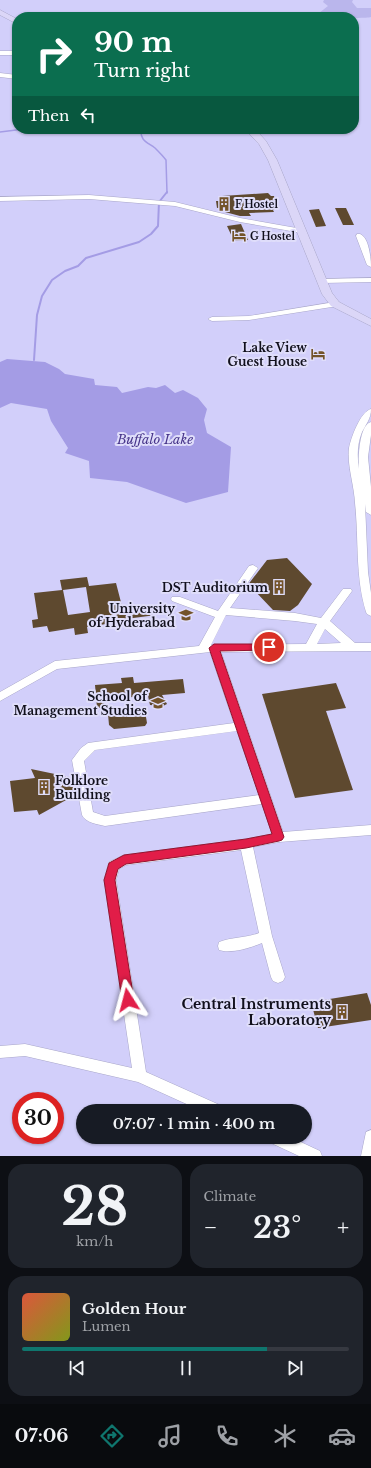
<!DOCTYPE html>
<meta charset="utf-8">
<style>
body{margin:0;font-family:"Libre Baskerville",serif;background:#20242c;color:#f1f3f6;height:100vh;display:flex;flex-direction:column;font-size:15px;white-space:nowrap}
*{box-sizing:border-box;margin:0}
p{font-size:13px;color:#9ea1a6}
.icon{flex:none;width:22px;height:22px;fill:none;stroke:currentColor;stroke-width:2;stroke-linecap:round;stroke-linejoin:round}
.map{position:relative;height:1156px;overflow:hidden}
.side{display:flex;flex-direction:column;gap:8px;padding:8px;background:#0d0f14;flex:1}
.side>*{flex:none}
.hud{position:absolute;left:12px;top:12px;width:347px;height:122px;border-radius:16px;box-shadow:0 1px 3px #0004;background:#0b6e4f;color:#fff;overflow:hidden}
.speed{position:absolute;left:12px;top:1092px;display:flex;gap:8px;font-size:20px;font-weight:700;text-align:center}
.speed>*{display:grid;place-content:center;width:52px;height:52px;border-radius:50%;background:#171b24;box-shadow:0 1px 3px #0004;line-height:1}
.speed .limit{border:6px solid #d22;background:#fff;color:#111}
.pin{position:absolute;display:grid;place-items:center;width:34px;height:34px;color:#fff;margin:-17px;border:2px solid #fff;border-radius:50%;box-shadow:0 1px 4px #0007}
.me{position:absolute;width:44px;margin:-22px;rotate:351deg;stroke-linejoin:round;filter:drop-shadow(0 0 3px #0008)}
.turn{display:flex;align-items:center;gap:14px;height:84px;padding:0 16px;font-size:18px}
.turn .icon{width:52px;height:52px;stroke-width:2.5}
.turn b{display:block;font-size:28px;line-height:34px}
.then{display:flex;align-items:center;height:38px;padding:0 16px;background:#0003;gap:8px;font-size:15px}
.big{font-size:30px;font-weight:600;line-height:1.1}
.side .tile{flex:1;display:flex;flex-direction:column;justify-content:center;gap:6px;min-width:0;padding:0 14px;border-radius:16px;background:#20242c}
.side .dial{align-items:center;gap:0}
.dial b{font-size:52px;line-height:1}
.song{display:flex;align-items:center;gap:12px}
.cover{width:48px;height:48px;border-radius:6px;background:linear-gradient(135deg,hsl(10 70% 55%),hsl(70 70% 35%))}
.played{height:4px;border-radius:2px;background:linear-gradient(90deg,#0f766e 75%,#363941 75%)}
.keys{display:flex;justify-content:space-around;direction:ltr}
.heat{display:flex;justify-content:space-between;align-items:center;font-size:22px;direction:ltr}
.side .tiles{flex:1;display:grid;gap:8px;grid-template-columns:1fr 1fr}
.tile:last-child{grid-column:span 2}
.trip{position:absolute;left:76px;top:1104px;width:236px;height:40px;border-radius:20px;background:#171b24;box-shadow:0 1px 3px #0004;font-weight:600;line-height:40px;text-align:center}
.menu{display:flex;height:64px;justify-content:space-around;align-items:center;background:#090b0e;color:#9ea1a6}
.menu .icon{width:28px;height:28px}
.menu .selected{color:#0f766e}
.menu b{font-size:18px;color:#f1f3f6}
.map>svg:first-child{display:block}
.built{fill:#d2cffa;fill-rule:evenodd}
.green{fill:#bab6ec}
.water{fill:#a49ce5}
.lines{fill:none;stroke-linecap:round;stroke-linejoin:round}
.stream-far1{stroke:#a49ce5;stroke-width:1.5}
.stream{stroke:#a49ce5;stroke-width:2}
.building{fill:#5e492f;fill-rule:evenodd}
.street-casing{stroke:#a9a7c9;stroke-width:1}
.secondary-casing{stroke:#a9a7c9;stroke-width:1}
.street{fill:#fff;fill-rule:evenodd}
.secondary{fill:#dbd6f7;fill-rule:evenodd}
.route{fill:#e11d48;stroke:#92132f}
.labels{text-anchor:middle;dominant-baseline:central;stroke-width:4;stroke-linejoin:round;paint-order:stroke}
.far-poi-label{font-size:10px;font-weight:bold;fill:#11101c;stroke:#dfddfa;text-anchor:start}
.poi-label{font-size:12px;font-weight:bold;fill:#11101c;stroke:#dfddfa;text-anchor:end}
.water-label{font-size:13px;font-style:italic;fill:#48368b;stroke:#dfddfa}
.near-poi-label{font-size:14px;font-weight:bold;fill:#11101c;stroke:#dfddfa;text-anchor:end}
</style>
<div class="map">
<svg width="371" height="1156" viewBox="0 0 371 1156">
<rect width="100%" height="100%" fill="#dfddfa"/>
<path class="built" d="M0 0H371V1156H0ZM17 17H354V129H17ZM21 1101H55V1135H21ZM83 1111H305V1137H83Z"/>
<path class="green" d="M324 0H353L352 2 357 8H371V17C365 19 325 17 314 17L328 6 323 2Z"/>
<path class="water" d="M7 359 45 362 59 369 65 374 94 379 95 385 117 387 122 393 148 387 156 388 165 385 175 393 183 390 198 398 207 409 204 420 207 433 231 447 228 492 186 503 127 482 90 478 89 461 65 453 68 448 51 421 47 409 11 403 0 408V362Z"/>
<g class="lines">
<path class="stream-far1" d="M141 129C140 141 147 142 155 148 159 152 163 156 166 160L167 193
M0 132 24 129"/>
<path class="stream" d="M34 360 37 315 42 296 52 280 65 271 78 266 86 258 139 242 151 234 158 226 159 202 167 192"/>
</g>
<path class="building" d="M268 193 271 196H274L277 210H273L274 212 249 213 251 216H240L225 212 224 207 217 208 216 201H223L222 196Z
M335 208H346L354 225H343Z
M319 209 326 226 316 227 309 210Z
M241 224 248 240 234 241 227 226Z
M287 558 312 584 298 605 290 611 273 610 254 590 251 591 247 586 267 560Z
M87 577 89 586 116 583 123 610 153 605 156 615 118 620 119 622 87 627 88 633 75 635 74 628 49 632 47 626 33 628 32 620 38 619 34 593 62 590 60 580ZM86 587 90 612 68 615 63 590Z
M133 677 134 683 183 679 185 693 162 695 167 704 163 706 150 705 148 696 104 699 105 708H97L95 685 122 683 121 678Z
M336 683 346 708 326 711 353 790 295 798 262 694Z
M145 711 147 723 145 726 114 729 109 725 108 714Z
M31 769 74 778 77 794 39 815 37 810 14 812 10 781 35 778Z
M367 993 371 1005V1020L318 1028 311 1002Z"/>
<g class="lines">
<defs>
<path id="street" d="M0 51H17V55H0Z
M0 73 17 75V79L0 77Z
M89 195 175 202 240 218 302 229 306 231 302 233 240 222 175 206 89 199 0 201V197Z
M357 234H360C369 237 371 259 371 267L367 265 356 236Z
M371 278V282L322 283 318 281 322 279Z
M335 302 339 304 338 306 249 320 212 321 208 319 212 317 249 316Z
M371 409C371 419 366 424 362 432 357 444 357 457 359 470 358 459 359 425 371 422V435L368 457 371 487V515L366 512 365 504 368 572 371 593V616L367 614 366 612C355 576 359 540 355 503 354 484 347 466 349 448 351 438 360 412 371 409Z
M253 565 258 568 230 608 295 613 321 618 343 589H351L352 591 330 621 355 643H371V651L221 652 283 832 371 825V835L279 842 253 847 272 936 285 977 283 981 278 983 273 981 271 977 262 943C250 948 231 954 219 950L218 946 219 942C232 937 246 938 259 933L241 850 126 865 119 869 116 880 146 1072 222 1106 224 1111H202L138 1082 25 1056 0 1058V1046L25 1044 132 1068 104 880 109 862 124 855 246 839 272 834 262 804 105 826C97 824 86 823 82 815L72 760 81 748 88 743 234 723 210 652 57 669 0 701V692L55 661 199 646 215 617 172 601 171 599 172 597H180L218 611 249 566ZM226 615 295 621 317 624 306 644 211 645ZM325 629 341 643 317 644ZM237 731 259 795 105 816 93 812 84 761 95 750Z
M371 1130V1156H361L366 1132Z
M267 1137H290L320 1151 322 1156H299L269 1142Z"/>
<path id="secondary" d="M0 10 17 19V24L0 15Z
M245 129H255L266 141 277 160 332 293 339 302 371 319V326L331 306 322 294 268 160 259 144Z"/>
</defs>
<use href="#street" class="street-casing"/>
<use href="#secondary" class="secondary-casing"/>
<use href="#street" class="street"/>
<use href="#secondary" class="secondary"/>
</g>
<path class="route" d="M214 644H269L274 647 269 650 220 651 284 837 282 840 279 841 246 848 126 864 118 869 115 880 134 1000 132 1004 128 1006 124 1004 122 1000 104 880 109 863 124 855 246 839 272 834 209 648Z"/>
<defs>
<symbol id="building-bare" viewBox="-9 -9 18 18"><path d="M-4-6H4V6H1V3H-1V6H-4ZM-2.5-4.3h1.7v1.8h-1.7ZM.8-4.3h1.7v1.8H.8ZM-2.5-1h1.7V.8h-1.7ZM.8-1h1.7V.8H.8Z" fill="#735329" stroke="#dfddfa" stroke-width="2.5" paint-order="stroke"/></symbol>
<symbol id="hotel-bare" viewBox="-9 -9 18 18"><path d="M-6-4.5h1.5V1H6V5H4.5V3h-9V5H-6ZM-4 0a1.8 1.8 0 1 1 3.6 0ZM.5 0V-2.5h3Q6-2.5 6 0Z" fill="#735329" stroke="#dfddfa" stroke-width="2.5" paint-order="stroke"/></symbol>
<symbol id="university-bare" viewBox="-9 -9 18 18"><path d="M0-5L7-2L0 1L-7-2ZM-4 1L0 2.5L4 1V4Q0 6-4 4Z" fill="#735329" stroke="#dfddfa" stroke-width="2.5" paint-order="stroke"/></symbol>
</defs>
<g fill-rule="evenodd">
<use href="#building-bare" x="214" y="194" width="20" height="20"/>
<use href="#hotel-bare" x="229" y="226" width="20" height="20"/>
<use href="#hotel-bare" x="308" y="344" width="20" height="20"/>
<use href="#building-bare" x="269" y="577" width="20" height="20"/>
<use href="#university-bare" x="176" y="605" width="20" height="20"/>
<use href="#university-bare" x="148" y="693" width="20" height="20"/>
<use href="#building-bare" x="34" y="777" width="20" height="20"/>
<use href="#building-bare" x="332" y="1002" width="20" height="20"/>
</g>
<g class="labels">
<g class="far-poi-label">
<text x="235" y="204">F Hostel</text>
<text x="250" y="236">G Hostel</text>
</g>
<g class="poi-label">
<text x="307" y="347">Lake View<tspan x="307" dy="14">Guest House</tspan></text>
<text x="268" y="587">DST Auditorium</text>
<text x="175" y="608">University<tspan x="175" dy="14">of Hyderabad</tspan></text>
<text x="147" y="696">School of<tspan x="147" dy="14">Management Studies</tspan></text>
<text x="55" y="780" text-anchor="start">Folklore<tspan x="55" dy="14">Building</tspan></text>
</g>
<g class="water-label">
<text x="155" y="439">Buffalo Lake</text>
</g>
<g class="near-poi-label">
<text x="331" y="1004">Central Instruments<tspan x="331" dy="16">Laboratory</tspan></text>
</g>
</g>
</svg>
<div class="speed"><div class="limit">30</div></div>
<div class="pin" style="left:269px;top:647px;background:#d93025"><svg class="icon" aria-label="arrive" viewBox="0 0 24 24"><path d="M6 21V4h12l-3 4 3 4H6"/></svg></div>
<svg class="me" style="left:128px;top:1000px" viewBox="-20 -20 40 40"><path d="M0-17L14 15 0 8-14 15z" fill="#e11d48" stroke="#fff" stroke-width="4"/></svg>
<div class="trip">07:07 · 1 min · 400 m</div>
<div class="hud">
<div class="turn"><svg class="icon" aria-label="right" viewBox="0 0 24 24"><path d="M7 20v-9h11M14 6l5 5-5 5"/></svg><div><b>90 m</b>Turn right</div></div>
<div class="then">Then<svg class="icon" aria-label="left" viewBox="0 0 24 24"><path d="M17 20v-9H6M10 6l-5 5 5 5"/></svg></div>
</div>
</div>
<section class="side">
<div class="tiles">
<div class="tile dial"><b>28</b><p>km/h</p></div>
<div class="tile"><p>Climate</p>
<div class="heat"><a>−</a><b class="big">23°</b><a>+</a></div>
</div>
<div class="tile">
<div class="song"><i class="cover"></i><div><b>Golden Hour</b><p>Lumen</p></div></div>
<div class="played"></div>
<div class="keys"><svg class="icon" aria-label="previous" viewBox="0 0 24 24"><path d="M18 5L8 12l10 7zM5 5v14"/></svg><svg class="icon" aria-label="pause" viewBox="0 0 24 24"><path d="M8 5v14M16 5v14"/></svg><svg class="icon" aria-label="next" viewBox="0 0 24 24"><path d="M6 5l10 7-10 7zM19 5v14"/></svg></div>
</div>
</div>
</section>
<nav class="menu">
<b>07:06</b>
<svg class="icon selected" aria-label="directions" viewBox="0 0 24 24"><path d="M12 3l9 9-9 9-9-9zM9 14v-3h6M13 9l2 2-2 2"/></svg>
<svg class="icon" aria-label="music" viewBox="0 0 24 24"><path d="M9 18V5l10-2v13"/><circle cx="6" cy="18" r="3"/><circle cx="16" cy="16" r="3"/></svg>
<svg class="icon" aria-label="phone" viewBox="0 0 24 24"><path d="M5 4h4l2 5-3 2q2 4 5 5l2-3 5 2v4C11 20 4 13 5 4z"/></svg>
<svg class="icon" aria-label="climate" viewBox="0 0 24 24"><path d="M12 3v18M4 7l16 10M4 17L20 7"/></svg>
<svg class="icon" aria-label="car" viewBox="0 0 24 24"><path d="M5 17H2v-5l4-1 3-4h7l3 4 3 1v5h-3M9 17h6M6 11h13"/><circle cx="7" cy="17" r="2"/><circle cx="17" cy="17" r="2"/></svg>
</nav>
